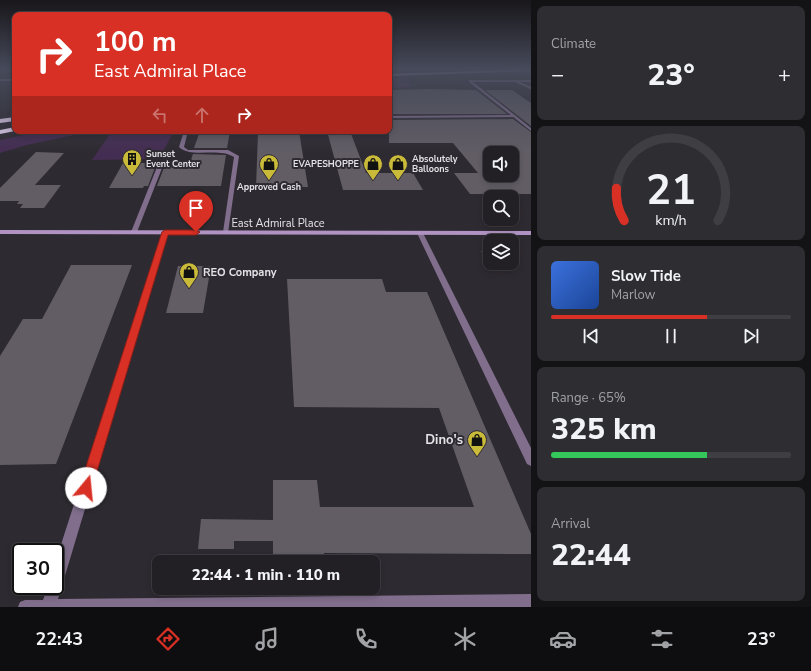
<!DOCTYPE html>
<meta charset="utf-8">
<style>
body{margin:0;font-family:"Nunito Sans",sans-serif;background:#2e2d32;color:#f1f3f6;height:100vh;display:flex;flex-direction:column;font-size:15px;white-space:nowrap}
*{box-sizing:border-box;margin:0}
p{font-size:13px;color:#a2a3a7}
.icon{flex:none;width:22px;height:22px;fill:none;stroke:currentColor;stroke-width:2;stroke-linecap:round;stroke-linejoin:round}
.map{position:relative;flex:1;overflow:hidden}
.side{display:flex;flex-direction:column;gap:6px;padding:6px;background:#131214;width:280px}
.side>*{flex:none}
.banner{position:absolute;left:12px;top:12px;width:380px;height:122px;border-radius:8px;box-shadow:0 2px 6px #0003,0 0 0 1px #3f3e42;background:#d93025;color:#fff;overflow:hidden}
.buttons{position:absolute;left:483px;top:146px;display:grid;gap:8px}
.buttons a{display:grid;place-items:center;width:36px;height:36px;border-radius:8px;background:#222025;box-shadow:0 2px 6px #0003,0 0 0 1px #3f3e42;font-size:20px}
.speed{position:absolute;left:12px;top:543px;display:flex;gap:8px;font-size:20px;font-weight:700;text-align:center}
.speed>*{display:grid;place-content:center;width:52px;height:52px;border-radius:50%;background:#222025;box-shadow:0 2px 6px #0003,0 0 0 1px #3f3e42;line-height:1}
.speed .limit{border:2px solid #111;border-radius:6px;background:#fff;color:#111}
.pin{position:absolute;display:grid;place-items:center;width:34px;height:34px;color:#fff;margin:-41px -17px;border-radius:50% 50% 50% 0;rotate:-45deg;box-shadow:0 0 4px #0007}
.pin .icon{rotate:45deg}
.me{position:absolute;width:44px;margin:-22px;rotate:17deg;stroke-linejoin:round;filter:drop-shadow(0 0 3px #0008)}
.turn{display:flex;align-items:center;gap:14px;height:84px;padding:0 16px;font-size:18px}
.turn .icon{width:52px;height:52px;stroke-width:2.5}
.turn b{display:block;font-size:28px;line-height:34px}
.lanes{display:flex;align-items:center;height:38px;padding:0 16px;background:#0003;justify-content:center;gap:20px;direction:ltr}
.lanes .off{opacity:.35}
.big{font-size:30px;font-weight:800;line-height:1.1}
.side .card{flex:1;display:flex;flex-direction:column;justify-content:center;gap:6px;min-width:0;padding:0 14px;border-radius:8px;background:#2e2d32}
.side .dial{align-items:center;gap:0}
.dial svg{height:104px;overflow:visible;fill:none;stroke:#3f3e42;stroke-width:7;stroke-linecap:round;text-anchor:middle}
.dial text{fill:#f1f3f6;stroke:none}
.song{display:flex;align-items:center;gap:12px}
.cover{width:48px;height:48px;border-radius:6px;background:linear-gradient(135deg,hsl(220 70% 55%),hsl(220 70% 35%))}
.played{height:4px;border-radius:2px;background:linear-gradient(90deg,#d93025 65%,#3f3e42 65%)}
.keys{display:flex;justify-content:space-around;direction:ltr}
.heat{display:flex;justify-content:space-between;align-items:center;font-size:22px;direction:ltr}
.charge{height:6px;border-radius:3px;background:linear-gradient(90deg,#34c759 65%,#3f3e42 0)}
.trip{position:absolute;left:152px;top:555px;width:228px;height:40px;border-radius:8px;background:#222025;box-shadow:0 2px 6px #0003,0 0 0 1px #3f3e42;font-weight:800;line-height:40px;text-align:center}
.dock{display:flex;height:64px;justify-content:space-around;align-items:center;background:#0e0d0f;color:#a2a3a7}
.dock .icon{width:28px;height:28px}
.dock .active{color:#d93025}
.dock b{font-size:18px;color:#f1f3f6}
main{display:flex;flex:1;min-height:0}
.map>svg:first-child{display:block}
.green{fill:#442d52}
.building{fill:#625d65;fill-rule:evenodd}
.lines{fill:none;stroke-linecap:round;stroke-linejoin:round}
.path{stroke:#757177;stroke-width:2.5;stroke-dasharray:4 2;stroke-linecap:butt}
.lane{fill:#806e8c;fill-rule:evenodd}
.street{fill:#806e8c;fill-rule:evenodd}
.secondary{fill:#b093c3;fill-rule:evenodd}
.highway{fill:#e9d7f5;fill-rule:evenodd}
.route{fill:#d93025;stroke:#8d1f18}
.labels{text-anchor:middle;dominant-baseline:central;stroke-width:4;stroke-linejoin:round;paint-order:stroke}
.far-poi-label{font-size:9px;font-weight:bold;fill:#e4e2e6;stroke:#2e2a31;text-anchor:start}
.street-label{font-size:11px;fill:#e4e2e6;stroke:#2e2a31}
.poi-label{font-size:11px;font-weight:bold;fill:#e4e2e6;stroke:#2e2a31;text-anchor:start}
.near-poi-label{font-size:13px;font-weight:bold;fill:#e4e2e6;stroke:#2e2a31;text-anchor:end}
</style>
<main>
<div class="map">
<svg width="531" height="607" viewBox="0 0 531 607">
<rect width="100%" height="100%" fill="#2e2a31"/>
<path class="green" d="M407 78 411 87 389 88V80Z
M42 131H93L27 145 0 153V140Z
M112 131H174L159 159 92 160Z"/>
<path class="building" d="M430 89 476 90 507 114H389V90Z
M485 90H512L531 103V126Z
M513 119 531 132V194H470L454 173H478L453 143H389V120ZM490 153H512V175H490Z
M200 131H230L227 148H194Z
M285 131H299L308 187H256L258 133H285Z
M327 131H350L366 173H413L423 190H343Z
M36 152 64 153 35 185H61L44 208H20L23 204H17L19 201H0V188Z
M193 154 226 155 221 186H157L165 165H189Z
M123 163H154L153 165H156L148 186H144L143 188H109Z
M71 265H132L56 464 0 465V356L23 319H42Z
M178 266H211L203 313H166Z
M287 279H382L386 292H427L531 534V554L324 553V555H273V541H234V549H198L201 519 273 520V480H317L320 507H474L439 408 294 407Z"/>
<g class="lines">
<path class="path" d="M483 245 487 250H482L489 261"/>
<path class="lane" d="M515 80 531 87V89L515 82Z
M515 115 514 117 389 118V116Z
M184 131H188L184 147 188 150H228L239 156 228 233 226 234 223 232 234 157C217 147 192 159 179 147Z
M159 162 164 163 137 232 134 234 132 233 131 232Z
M420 231 423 233 531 448V466L527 464 417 233Z"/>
<path class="street" d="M0 79H15V81H0Z
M469 80H531V82H473L531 128V131L469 82Z
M165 230 168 232 58 599 531 594V607H18L20 602 25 600H43L48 586H55V563L162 232Z"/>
<path class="secondary" d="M0 230 531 231V235L0 234Z"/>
<path class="highway" d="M531 69V71L389 76V74Z
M15 117V121L0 123V119Z
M15 127V131L0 134V130Z"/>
</g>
<linearGradient id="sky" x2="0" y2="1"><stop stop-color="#19171b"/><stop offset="0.45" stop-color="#464a5a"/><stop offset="1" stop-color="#464a5a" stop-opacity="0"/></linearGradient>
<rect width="531" height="154" fill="url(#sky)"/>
<path class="route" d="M165 230H196L200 232 196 235H168L92 488 90 492 86 494 81 492 79 488 162 232Z"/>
<defs>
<symbol id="building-pin" viewBox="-11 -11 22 30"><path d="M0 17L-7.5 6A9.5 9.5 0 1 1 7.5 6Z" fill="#caba3a" stroke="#2e2a31"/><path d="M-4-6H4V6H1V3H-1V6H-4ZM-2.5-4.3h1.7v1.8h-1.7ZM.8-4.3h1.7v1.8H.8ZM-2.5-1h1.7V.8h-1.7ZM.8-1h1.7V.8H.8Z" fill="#111"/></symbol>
<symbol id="shop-pin" viewBox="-11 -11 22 30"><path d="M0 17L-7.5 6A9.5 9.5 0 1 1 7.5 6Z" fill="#caba3a" stroke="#2e2a31"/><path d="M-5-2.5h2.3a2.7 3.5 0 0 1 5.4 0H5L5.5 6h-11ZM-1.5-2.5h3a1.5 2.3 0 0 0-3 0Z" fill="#111"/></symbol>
</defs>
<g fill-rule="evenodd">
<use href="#building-pin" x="121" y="148" width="22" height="30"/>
<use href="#shop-pin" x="258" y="153" width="22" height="30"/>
<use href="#shop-pin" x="362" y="153" width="22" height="30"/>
<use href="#shop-pin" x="387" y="153" width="22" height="30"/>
<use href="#shop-pin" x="178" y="261" width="22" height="30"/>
<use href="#shop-pin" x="466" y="429" width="22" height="30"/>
</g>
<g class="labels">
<g class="far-poi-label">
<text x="146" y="154">Sunset<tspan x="146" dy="10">Event Center</tspan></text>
<text x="412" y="159">Absolutely<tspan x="412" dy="10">Balloons</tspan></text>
<text x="359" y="164" text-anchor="end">EVAPESHOPPE</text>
<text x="269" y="187" text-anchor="middle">Approved Cash</text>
</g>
<g class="street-label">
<text x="278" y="223">East Admiral Place</text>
</g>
<g class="poi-label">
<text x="203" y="272">REO Company</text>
</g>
<g class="near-poi-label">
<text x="463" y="440">Dino's</text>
</g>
</g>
</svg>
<div class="buttons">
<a><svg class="icon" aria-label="sound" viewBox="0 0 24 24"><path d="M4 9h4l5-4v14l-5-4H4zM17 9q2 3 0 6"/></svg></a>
<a><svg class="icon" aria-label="search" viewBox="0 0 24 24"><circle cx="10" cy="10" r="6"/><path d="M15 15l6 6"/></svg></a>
<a><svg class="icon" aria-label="layers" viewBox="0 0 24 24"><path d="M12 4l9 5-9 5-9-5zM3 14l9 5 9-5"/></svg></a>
</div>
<div class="speed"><div class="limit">30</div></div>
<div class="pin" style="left:196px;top:232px;background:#d93025"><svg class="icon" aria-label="arrive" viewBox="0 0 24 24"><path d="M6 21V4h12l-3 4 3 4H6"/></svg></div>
<svg class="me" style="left:86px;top:488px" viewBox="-20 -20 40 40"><circle r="19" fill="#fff"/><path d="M0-13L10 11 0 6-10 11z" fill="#d93025"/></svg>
<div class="trip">22:44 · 1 min · 110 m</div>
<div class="banner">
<div class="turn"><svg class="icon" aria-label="right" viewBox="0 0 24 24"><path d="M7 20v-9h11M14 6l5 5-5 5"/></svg><div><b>100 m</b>East Admiral Place</div></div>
<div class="lanes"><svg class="icon off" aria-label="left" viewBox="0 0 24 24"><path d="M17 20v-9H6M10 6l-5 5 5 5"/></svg><svg class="icon off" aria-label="ahead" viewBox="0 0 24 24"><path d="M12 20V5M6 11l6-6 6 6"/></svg><svg class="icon" aria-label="right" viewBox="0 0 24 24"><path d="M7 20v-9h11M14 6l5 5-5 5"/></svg></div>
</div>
</div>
<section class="side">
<div class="card"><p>Climate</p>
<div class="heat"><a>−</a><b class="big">23°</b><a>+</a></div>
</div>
<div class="card dial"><svg viewBox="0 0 100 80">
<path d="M14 69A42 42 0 1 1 86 69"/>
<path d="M14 69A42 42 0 0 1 8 44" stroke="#d93025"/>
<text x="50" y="56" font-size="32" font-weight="700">21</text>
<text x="50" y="72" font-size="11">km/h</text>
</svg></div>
<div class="card">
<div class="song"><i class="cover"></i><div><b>Slow Tide</b><p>Marlow</p></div></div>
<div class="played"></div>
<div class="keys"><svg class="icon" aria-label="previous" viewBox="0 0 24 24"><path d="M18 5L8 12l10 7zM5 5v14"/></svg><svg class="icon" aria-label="pause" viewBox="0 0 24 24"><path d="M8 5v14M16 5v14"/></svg><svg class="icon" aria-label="next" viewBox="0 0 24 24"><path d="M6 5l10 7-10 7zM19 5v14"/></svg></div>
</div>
<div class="card"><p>Range · 65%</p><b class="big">325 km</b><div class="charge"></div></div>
<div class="card"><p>Arrival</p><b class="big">22:44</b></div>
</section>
</main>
<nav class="dock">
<b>22:43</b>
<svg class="icon active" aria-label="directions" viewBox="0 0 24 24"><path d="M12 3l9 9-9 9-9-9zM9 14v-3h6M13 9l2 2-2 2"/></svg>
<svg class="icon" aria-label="music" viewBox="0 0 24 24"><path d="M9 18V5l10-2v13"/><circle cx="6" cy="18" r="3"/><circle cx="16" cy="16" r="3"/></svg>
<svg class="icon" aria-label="phone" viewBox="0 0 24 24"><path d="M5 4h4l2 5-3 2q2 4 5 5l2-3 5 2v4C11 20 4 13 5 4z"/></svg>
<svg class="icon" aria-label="climate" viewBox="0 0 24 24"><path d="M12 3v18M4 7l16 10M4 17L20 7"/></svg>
<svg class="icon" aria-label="car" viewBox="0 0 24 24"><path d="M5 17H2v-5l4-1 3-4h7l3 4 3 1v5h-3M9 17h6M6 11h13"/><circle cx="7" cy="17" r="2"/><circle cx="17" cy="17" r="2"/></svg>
<svg class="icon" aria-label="filters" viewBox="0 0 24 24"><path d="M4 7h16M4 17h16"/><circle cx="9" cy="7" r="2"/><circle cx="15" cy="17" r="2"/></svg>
<b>23°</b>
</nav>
